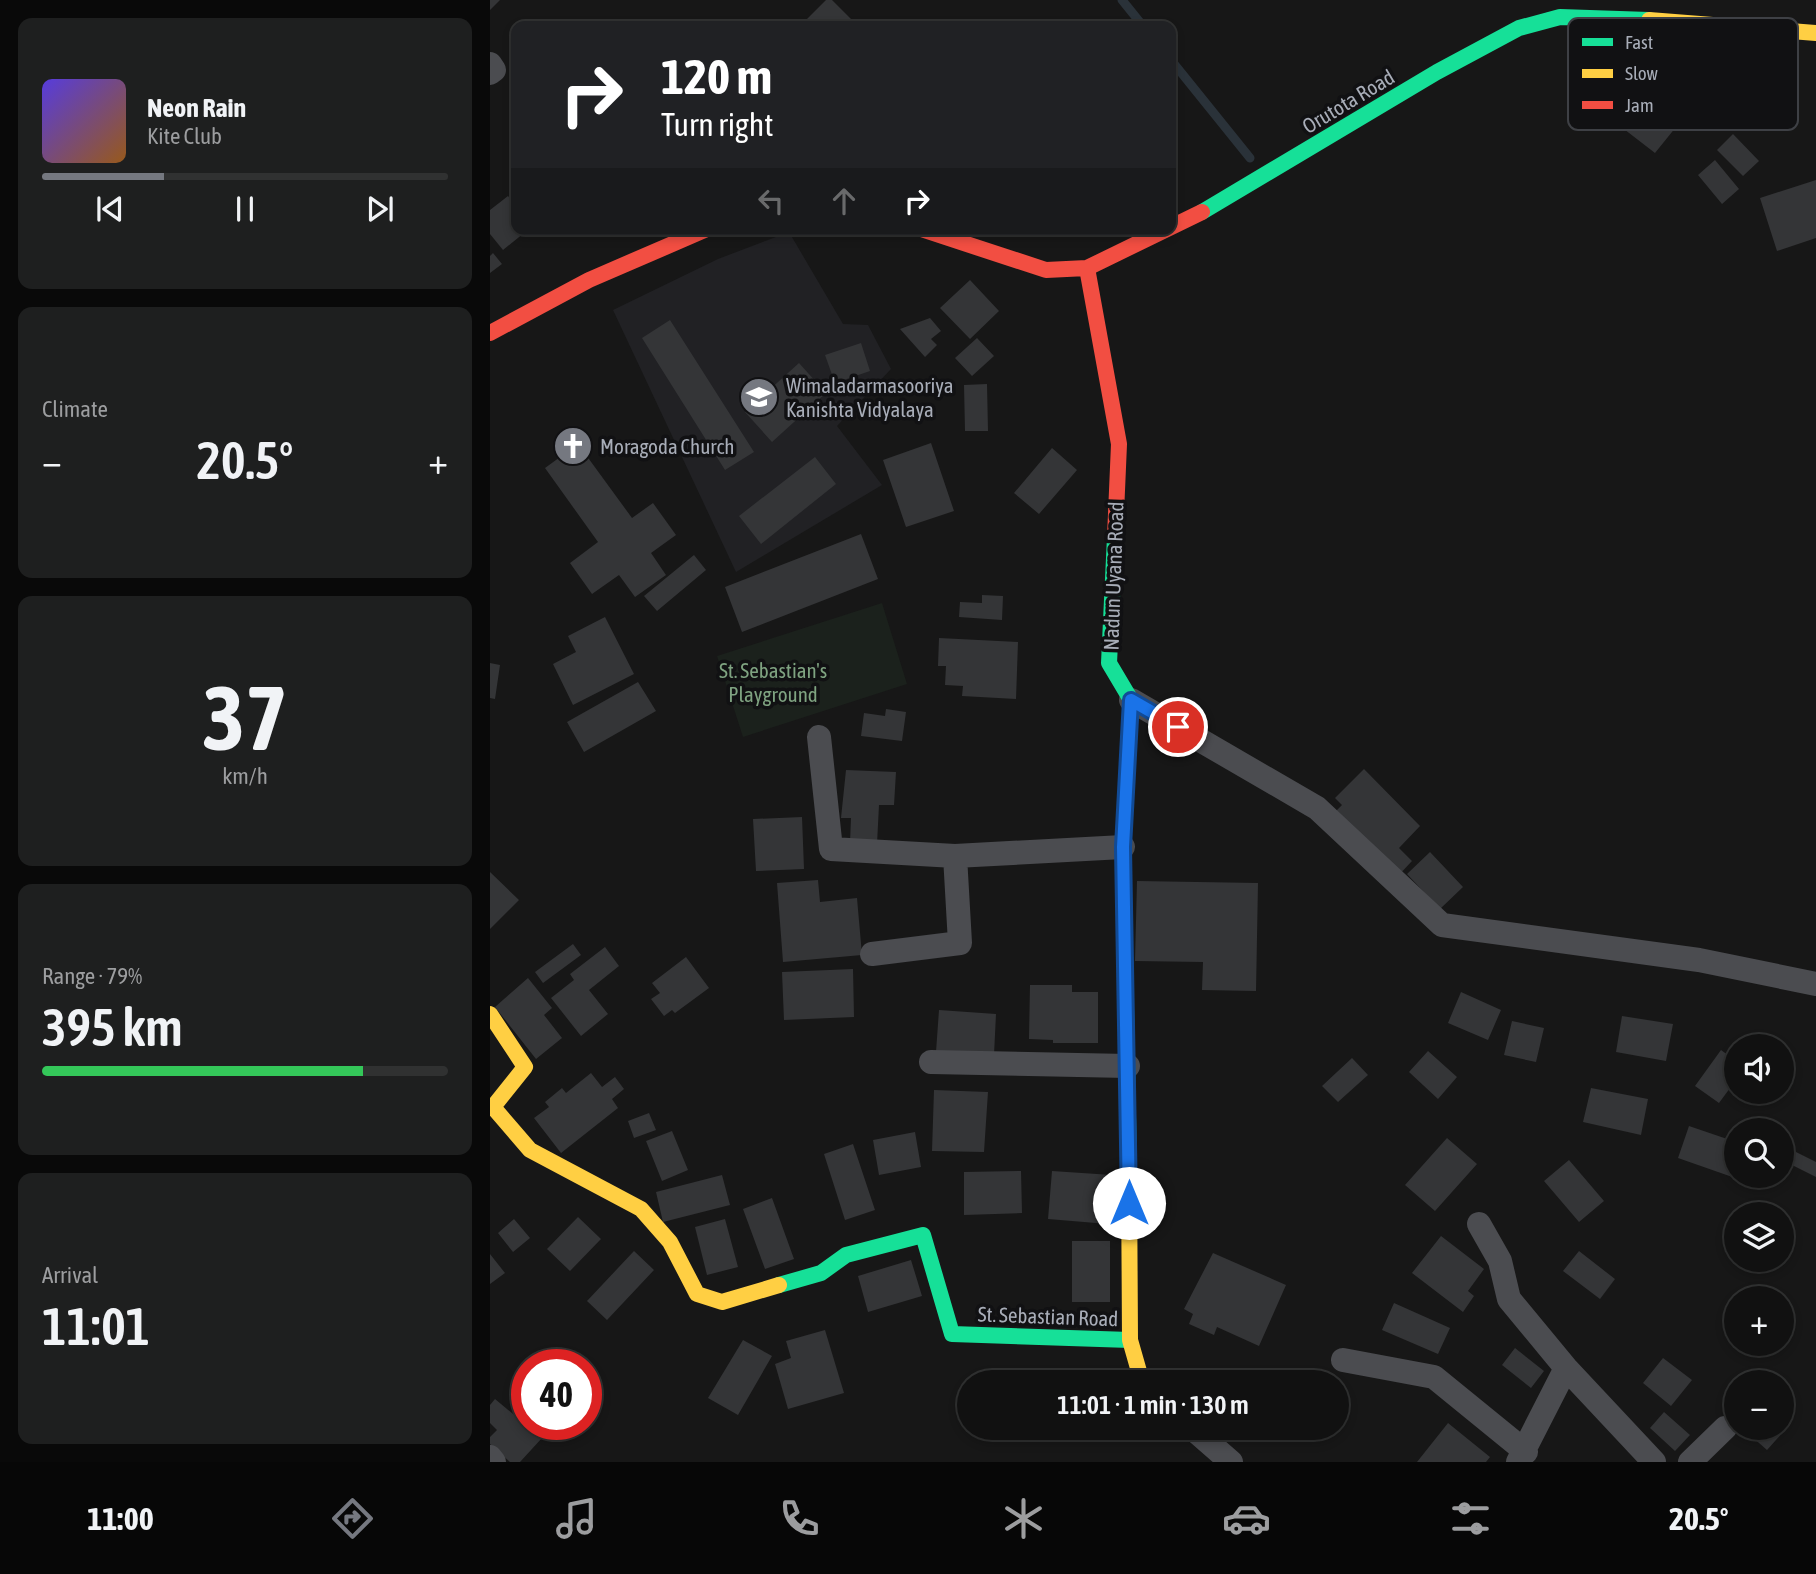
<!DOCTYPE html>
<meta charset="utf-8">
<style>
body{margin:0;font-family:"Asap Condensed",sans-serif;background:#1e1f1f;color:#f1f3f6;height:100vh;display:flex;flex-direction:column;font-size:26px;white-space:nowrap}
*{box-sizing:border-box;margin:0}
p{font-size:23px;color:#9c9d9f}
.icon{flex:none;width:38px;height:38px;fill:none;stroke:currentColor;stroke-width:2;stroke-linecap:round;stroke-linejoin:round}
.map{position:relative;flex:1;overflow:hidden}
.sheet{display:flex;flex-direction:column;gap:18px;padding:18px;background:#090909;width:490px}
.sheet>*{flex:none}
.banner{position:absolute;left:21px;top:21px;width:665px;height:214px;border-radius:14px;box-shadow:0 4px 10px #0003,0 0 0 2px #303131;background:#202124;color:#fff;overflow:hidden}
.fabs{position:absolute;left:1234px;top:1034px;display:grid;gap:14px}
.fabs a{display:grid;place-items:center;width:70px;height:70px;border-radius:50%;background:#111;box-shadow:0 4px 10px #0003,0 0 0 2px #303131;font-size:35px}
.speed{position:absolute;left:21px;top:1349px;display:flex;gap:14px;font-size:35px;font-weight:700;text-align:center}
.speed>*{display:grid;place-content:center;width:91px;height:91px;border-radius:50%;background:#111;box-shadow:0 4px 10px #0003,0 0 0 2px #303131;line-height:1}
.speed .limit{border:10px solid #d22;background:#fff;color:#111}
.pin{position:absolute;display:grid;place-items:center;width:60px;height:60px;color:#fff;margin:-30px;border:4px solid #fff;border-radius:50%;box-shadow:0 2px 7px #0007}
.me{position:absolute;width:77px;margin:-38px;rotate:0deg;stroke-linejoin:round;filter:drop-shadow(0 0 5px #0008)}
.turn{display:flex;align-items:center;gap:24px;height:147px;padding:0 35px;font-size:32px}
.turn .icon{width:91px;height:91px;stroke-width:2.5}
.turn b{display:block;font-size:49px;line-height:60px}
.lanes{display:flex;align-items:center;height:66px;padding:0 35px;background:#0003;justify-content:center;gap:35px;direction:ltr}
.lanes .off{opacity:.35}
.big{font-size:52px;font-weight:600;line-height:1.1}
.sheet .tile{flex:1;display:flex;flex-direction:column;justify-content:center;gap:10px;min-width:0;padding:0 24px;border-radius:14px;background:#1e1f1f}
.sheet .dial{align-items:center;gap:0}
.dial b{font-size:91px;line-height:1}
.song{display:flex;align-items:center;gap:21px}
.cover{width:84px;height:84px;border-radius:10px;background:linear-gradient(135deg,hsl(250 70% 55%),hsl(30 70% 35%))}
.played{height:7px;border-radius:4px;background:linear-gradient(90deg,#757880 30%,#303131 30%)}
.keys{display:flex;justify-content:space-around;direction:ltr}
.heat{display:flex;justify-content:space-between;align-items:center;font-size:38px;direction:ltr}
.charge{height:10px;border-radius:5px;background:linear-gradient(90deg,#34c759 79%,#303131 0)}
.trip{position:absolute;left:467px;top:1370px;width:392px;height:70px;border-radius:35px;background:#111;box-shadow:0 4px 10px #0003,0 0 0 2px #303131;font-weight:600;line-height:70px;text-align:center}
.menu{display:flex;height:112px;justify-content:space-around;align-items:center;background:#070707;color:#9c9d9f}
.menu .icon{width:49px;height:49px}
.menu .selected{color:#757880}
.menu b{font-size:32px;color:#f1f3f6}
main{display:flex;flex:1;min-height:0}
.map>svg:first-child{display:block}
.built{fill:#212124}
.green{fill:#1b211c}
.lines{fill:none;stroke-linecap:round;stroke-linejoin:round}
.stream{stroke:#2a3239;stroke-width:9}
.building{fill:#343537}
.street{stroke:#4b4c50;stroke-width:24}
.fast{stroke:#16e098;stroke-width:16}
.slow{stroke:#ffcf43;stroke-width:16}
.jam{stroke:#f24e42;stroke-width:16}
.route-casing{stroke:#114b97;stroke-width:18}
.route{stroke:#1a73e8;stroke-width:12}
.labels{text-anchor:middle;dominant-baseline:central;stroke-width:7;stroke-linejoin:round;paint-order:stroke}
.street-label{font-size:21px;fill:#a8adb8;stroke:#111113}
.poi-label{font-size:21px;fill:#a8adb8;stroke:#111113;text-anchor:start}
.park-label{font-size:21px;fill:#7fa381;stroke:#111113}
.key{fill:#111113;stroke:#3e4045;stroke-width:2}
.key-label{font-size:19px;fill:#a8adb8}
</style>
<main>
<section class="sheet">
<div class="tile">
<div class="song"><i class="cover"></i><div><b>Neon Rain</b><p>Kite Club</p></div></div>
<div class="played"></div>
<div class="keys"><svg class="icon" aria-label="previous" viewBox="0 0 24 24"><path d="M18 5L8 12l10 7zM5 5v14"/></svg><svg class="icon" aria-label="pause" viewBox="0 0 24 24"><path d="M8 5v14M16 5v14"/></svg><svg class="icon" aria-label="next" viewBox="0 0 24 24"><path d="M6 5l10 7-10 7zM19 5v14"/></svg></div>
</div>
<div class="tile"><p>Climate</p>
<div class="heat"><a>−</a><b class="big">20.5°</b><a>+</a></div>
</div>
<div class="tile dial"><b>37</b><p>km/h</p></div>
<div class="tile"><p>Range · 79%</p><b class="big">395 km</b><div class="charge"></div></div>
<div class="tile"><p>Arrival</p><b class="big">11:01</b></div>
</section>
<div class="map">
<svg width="1326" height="1462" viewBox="0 0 1326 1462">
<rect width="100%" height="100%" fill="#171717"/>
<path class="built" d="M299 232 353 324 378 325 401 369 347 426 392 485 246 572 123 310 228 259Z"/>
<path class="green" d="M392 603 417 684 253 737 227 656Z"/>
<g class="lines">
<path class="stream" d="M632 0 653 26
M681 60 760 158"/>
</g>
<path class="building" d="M0 0H10L0 10Z
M336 0H342L368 26H310Z
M1151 100 1186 127 1165 153 1130 126Z
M1243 134 1269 161 1253 176 1227 150Z
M1225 160 1249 189 1232 204 1208 175Z
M1326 180V238L1287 251 1270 198Z
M18 196 26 206V229H39L13 250 0 234V210Z
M3 253 12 264 0 273V256Z
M480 280 509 311 480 339 450 308Z
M440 318 451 331 441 339 447 345 435 357 410 329Z
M180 320 264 452 235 470 152 338Z
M487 338 504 356 482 376 465 358Z
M371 343 380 371 345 383 335 355Z
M309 363 336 393 282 442 255 412Z
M497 384 498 431H475L474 385Z
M441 443 464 511 416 527 393 460Z
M88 444 142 518 163 503 186 535 161 553 176 575 145 597 129 575 102 594 80 563 108 542 55 468Z
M562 448 587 470 549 514 524 493Z
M325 457 346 484 271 544 249 516Z
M371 534 388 579 252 632 235 587Z
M204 555 216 570 167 611 154 596Z
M492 595 513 596 512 620 469 617 470 602 492 603Z
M115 617 144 674 83 705 63 664 86 652 78 636Z
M449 638 528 642 526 699 472 696 473 686 455 685 456 666H448Z
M0 663 10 665 5 699 0 698Z
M148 682 166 711 94 752 77 722Z
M396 709 416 712 412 741 371 736 374 713 395 716Z
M874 769 930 826 909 848 922 861 907 877 846 811 852 805 845 798Z
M356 770 406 772 404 805H389L387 844 360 843 361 818H351Z
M312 817 314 869 266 871 263 819Z
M940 852 973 887 950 909 917 874Z
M0 872 29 900 0 929Z
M328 880 330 902 367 898 372 955 293 962 287 883Z
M647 881 768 883 766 991 712 990 713 962 645 961Z
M83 944 91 955 53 983 45 972Z
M115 947 129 966 99 990 118 1014 91 1036 61 998 84 980 80 974Z
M196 957 219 988 185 1013 182 1010 174 1016 161 999 170 993 162 983Z
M363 969 364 1017 294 1020 292 972Z
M38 978 62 1008 54 1015 72 1038 46 1059 5 1007Z
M540 985H582V992H608V1043H563V1040L539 1039Z
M971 992 1011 1010 998 1040 958 1023Z
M449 1010 506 1014 504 1055 446 1052Z
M1132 1016 1183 1024 1176 1061 1126 1052Z
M1022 1021 1054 1028 1046 1062 1014 1055Z
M1231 1050 1246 1061V1080L1229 1103 1205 1086Z
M938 1051 967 1077 948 1099 919 1072Z
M862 1058 878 1075 848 1102 832 1086Z
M101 1073 112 1087 125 1077 134 1089 122 1099 128 1108 71 1153 44 1118 59 1107 55 1102 72 1088 76 1093Z
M1101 1088 1158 1099 1151 1135 1093 1122Z
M444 1090 498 1092 494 1152 442 1151Z
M159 1113 166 1130 144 1138 138 1121Z
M1199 1126 1246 1142 1248 1179 1188 1158Z
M182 1131 198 1170 172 1181 156 1141Z
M425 1132 431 1167 389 1175 383 1140Z
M957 1138 987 1164 945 1211 915 1185Z
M363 1144 385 1210 355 1220 334 1154Z
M1292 1145 1326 1162V1177L1292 1160Z
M1079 1160 1114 1201 1089 1222 1054 1181Z
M531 1171 532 1213 474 1215V1172Z
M562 1171 622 1175 618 1224 558 1219Z
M232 1175 240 1205 173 1222 166 1192Z
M282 1198 304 1259 275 1269 253 1209Z
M88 1217 111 1239 80 1271 57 1249Z
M24 1219 40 1238 23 1252 8 1233Z
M235 1219 248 1267 217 1275 205 1227Z
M951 1236 994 1269 978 1291 984 1296 973 1312 922 1273Z
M582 1241H620V1302H582Z
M144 1251 164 1270 117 1320 97 1301Z
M1089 1251 1125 1279 1110 1299 1073 1271Z
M723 1253 796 1285 769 1346 727 1327 724 1335 699 1324 703 1314 694 1309Z
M0 1254 15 1273 0 1284Z
M421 1260 432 1296 378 1312 368 1276Z
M904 1303 960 1328 948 1354 892 1330Z
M335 1330 354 1393 298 1409 285 1364 301 1358 296 1341Z
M253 1340 282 1356 248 1415 218 1398Z
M1025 1348 1054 1371 1041 1388 1012 1365Z
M1173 1358 1202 1380 1181 1406 1153 1383Z
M5 1399 52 1438 30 1462H20L0 1444V1437L7 1430 0 1423V1405Z
M1174 1412 1200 1435 1185 1451 1160 1428Z
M1292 1415 1301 1423 1277 1450 1252 1428H1292Z
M958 1423 1000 1457 996 1462H927Z"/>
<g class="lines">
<path class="street" d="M0 64 4 70 0 73
M641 700 827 808 952 925 1209 960 1326 984
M329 737 341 849 465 856 633 847
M382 954 470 943 465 856
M441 1062 638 1066
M989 1224 1010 1261 1019 1299 1076 1368 1164 1462
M853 1360 944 1377 1036 1452
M702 1428 741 1462
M0 1457 4 1462
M1028 1462 1076 1368
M1200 1462 1235 1428"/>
<path class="fast" d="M712 212 947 72 1029 28 1070 17 1159 20
M625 537 619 663 641 700 633 847 639 1169
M289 1285 331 1273 356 1255 433 1235 462 1334 640 1340"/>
<path class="slow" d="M1159 20 1326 33
M0 1014 35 1067 3 1107 40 1150 151 1209 180 1242 207 1294 232 1302 289 1285
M639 1169 640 1340 652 1382"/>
<path class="jam" d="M431 229 556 270 597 268 712 212
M597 268 629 444 625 537
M0 333 99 280 217 229"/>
</g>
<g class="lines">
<defs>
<path id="route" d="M639 1203 633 847 641 700 688 727"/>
</defs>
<use href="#route" class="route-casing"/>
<use href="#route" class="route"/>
</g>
<defs>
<symbol id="school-disc" viewBox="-11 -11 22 22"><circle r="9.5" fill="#757880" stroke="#111113"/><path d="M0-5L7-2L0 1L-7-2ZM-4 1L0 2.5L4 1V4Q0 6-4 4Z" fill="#fff"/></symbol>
<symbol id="church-disc" viewBox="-11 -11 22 22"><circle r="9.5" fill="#757880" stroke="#111113"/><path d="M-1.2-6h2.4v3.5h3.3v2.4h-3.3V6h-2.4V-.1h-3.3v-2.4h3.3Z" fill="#fff"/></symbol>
</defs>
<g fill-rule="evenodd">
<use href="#school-disc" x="247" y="375" width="44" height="44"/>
<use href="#church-disc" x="61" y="424" width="44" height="44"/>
</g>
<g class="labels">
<g class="street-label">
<text transform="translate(858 101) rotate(-31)">Orutota Road</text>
<text transform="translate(623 576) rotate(-88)">Nadun Uyana Road</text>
<text transform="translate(558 1316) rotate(2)">St. Sebastian Road</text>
</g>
<g class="poi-label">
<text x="296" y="385">Wimaladarmasooriya<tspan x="296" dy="24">Kanishta Vidyalaya</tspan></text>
<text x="110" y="446">Moragoda Church</text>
</g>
<g class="park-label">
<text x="283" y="670">St. Sebastian's<tspan x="283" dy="24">Playground</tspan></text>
</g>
</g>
<rect x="1078" y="18" width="230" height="112" rx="10" class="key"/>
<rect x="1092" y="38" width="31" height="8" fill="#16e098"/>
<rect x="1092" y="69" width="31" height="9" fill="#ffcf43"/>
<rect x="1092" y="101" width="31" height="8" fill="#f24e42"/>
<g class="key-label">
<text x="1135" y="49">Fast</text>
<text x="1135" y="80">Slow</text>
<text x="1135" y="112">Jam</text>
</g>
</svg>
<div class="fabs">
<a><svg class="icon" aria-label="sound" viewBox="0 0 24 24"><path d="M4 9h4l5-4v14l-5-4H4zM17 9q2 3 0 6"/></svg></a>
<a><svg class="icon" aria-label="search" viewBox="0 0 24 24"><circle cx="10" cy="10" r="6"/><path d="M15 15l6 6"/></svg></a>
<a><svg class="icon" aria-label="layers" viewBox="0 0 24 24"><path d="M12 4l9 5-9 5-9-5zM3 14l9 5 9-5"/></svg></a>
<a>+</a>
<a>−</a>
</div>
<div class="speed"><div class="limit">40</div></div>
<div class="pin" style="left:688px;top:727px;background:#d93025"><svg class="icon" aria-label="arrive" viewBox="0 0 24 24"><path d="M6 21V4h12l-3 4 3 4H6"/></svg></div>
<svg class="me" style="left:639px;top:1203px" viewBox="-20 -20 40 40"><circle r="19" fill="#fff"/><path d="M0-13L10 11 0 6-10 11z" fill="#1a73e8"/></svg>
<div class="trip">11:01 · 1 min · 130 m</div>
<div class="banner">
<div class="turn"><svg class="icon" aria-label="right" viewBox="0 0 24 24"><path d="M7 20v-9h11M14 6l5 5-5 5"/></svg><div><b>120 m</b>Turn right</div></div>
<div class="lanes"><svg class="icon off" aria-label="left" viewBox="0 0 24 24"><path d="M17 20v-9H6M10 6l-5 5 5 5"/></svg><svg class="icon off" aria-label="ahead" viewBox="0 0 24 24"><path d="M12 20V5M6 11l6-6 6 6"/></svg><svg class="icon" aria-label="right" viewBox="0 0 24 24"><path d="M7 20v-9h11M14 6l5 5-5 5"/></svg></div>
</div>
</div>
</main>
<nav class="menu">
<b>11:00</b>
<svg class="icon selected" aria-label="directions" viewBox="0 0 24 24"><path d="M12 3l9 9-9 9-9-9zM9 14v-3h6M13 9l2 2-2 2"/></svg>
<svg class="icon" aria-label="music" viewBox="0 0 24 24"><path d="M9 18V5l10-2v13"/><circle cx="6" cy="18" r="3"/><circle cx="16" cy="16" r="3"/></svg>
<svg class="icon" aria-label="phone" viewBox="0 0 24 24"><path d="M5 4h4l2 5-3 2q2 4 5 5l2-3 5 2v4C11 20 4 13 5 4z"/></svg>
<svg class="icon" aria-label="climate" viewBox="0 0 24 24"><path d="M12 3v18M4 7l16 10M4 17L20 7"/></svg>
<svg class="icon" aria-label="car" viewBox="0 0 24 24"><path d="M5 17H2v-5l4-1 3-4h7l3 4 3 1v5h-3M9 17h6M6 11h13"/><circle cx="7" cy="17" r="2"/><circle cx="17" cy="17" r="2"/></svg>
<svg class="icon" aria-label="filters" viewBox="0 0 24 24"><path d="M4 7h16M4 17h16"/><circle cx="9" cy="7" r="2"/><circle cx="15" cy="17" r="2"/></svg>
<b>20.5°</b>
</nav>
